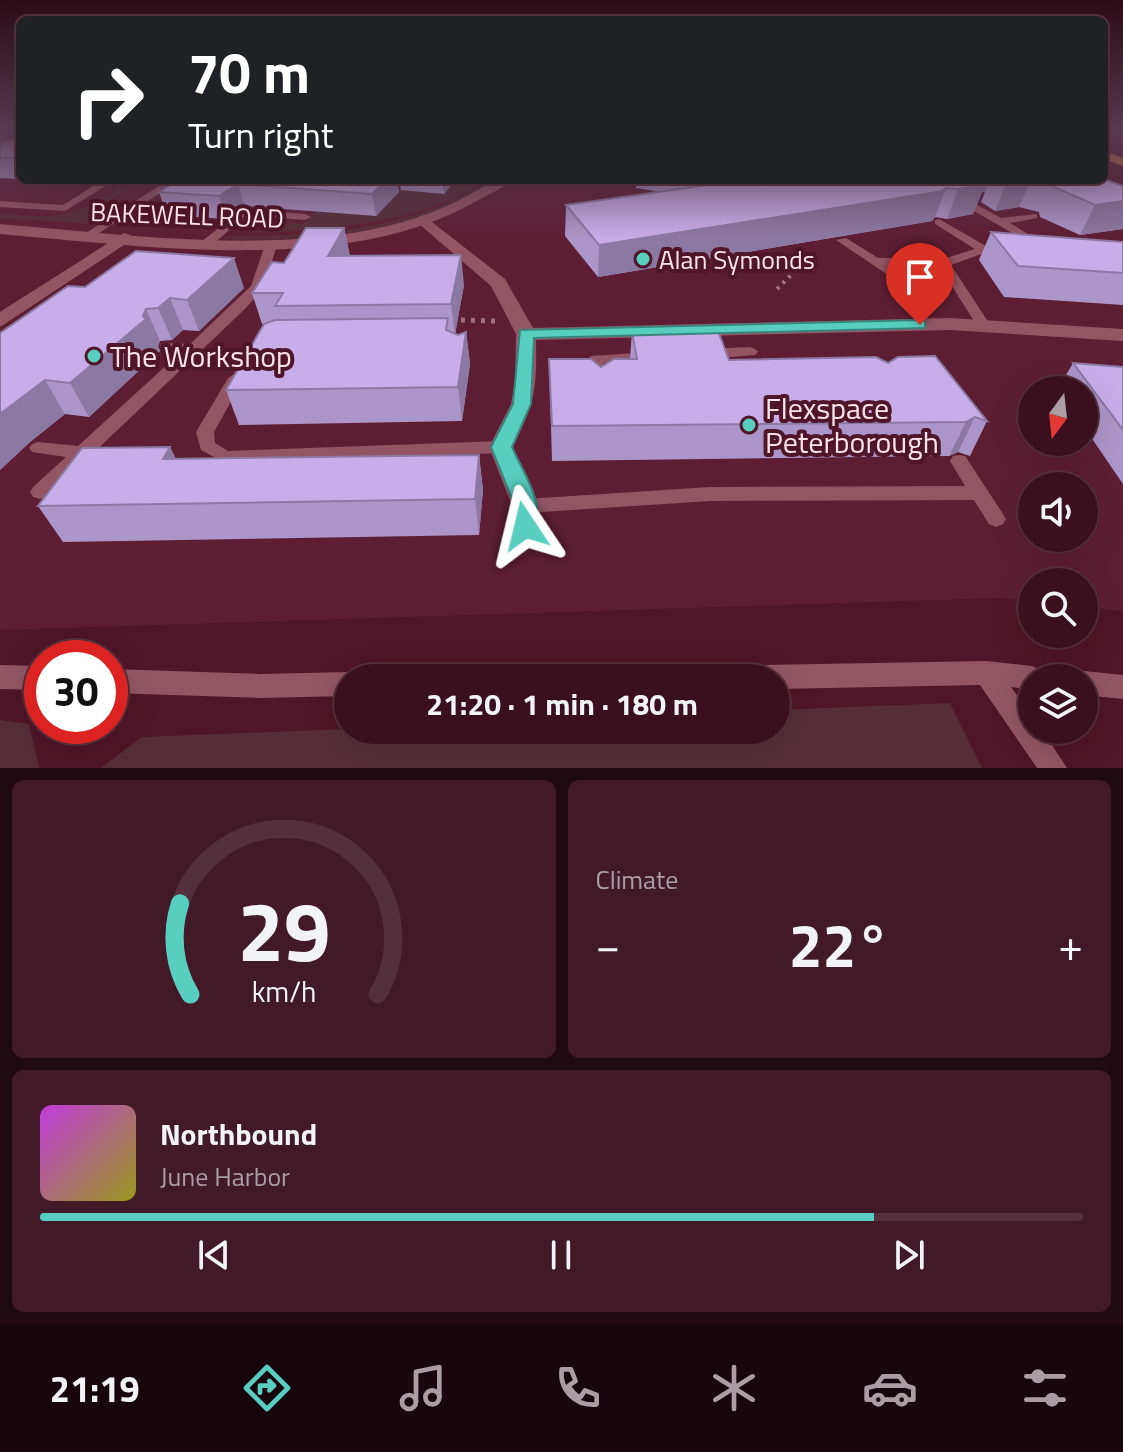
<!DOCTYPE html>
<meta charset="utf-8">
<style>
body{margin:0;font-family:"Titillium Web",sans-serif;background:#411927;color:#f1f3f6;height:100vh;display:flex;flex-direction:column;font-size:30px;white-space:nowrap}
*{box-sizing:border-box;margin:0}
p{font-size:26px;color:#ab9da4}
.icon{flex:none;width:44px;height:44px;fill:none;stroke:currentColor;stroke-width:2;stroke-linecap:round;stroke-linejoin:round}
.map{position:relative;height:768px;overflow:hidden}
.panel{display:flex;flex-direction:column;gap:12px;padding:12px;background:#200910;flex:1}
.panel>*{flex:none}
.guide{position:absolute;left:16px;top:16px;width:1092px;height:168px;border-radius:12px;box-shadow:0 8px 32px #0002,0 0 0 2px #54303c;background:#202124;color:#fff;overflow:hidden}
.needle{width:52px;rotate:195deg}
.controls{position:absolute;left:1018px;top:376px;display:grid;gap:16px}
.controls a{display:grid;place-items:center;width:80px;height:80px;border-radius:50%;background:#3a101e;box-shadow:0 8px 32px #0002,0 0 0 2px #54303c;font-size:40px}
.speed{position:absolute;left:24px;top:640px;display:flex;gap:16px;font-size:40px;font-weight:700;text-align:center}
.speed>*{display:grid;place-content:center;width:104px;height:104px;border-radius:50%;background:#3a101e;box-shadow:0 8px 32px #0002,0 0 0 2px #54303c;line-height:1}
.speed .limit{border:12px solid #d22;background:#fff;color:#111}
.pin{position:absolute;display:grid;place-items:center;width:68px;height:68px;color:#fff;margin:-82px -34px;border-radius:50% 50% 50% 0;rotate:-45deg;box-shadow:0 0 8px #0007}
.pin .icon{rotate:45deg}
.me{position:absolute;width:88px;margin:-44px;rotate:350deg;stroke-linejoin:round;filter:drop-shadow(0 0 6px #0008)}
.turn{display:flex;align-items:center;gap:28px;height:168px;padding:0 40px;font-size:36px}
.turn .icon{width:104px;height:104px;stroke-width:2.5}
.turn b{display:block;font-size:56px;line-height:68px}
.big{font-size:60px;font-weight:700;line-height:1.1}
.panel .card{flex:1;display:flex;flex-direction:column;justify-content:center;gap:12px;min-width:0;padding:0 28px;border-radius:12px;background:#411927}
.panel .dial{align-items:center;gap:0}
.dial svg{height:208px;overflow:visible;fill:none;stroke:#54303c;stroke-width:7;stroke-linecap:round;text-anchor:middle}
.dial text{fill:#f1f3f6;stroke:none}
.song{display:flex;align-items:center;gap:24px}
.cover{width:96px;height:96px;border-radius:12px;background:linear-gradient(135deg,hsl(290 70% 55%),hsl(60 70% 35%))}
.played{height:8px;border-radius:4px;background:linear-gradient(90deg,#58cec0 80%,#54303c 80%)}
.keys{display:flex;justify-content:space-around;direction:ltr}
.heat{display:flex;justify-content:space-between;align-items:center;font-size:44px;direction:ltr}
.panel .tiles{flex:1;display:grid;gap:12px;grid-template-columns:1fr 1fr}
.card:last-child{grid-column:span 2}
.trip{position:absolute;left:334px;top:664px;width:456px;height:80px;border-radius:40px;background:#3a101e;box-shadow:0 8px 32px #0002,0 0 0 2px #54303c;font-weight:700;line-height:80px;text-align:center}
.tab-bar{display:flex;height:128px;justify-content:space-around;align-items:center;background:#17060c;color:#ab9da4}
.tab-bar .icon{width:56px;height:56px}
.tab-bar .current{color:#58cec0}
.tab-bar b{font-size:36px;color:#f1f3f6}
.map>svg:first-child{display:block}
.built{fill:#5d1e33;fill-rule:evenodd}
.green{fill:#552e38}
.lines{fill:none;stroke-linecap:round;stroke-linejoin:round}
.path-far2{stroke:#9b727e;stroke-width:3;stroke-dasharray:2 4;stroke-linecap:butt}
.path-far1{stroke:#9b727e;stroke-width:4;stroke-dasharray:3 5;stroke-linecap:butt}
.path{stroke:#9b727e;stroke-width:5;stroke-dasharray:4 6;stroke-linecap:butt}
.service{fill:#935564;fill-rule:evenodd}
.minor{fill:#935564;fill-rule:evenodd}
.tertiary{fill:#935564;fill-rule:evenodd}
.trunk{fill:#dc8a40;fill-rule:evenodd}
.wall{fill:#ac95c8}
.shaded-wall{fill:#8c79a3}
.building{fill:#c8ade9;stroke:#8c79a3;stroke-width:2}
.route{fill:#58cec0;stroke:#39867d;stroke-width:2}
.poi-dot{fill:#58cec0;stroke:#4e1628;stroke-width:3}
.labels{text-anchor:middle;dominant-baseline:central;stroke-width:8;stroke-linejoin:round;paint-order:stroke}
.far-street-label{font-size:26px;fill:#fce5ea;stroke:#4e1628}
.far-poi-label{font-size:26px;fill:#fce5ea;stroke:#4e1628;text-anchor:start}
.poi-label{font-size:30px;fill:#fce5ea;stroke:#4e1628;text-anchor:start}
</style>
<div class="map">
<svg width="1123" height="768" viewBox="0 0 1123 768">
<rect width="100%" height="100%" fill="#4e1628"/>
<path class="built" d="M0 131H20V180H1066L1123 204V611L1084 607V582H1032V601L1000 598 0 630ZM1032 390H1084V442H1032ZM1032 486H1084V538H1032Z"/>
<path class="green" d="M455 180H484C427 223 318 232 248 233 261 228 276 232 289 223L303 224 315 211 376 216 401 190 444 194Z
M488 180H498C422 233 313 243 223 239L225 236C311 236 414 232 488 180Z
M119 190H126L95 211 117 212 94 224 0 218V214C58 218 68 220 119 190Z
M121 217 219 221 208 229 110 225Z
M950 703 982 768H101L142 737 348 729 776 730V710Z
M0 720 29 724 39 768H0Z"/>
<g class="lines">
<path class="path-far2" d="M0 144 20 137"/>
<path class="path-far1" d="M777 289 795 271"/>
<path class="path" d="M461 320 495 321"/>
<path class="service" d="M103 180 112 182 65 211 0 207V201L63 205Z
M168 180H180L93 237 83 235Z
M957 194 1001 218 1037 214V218L1010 223 1033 237 1023 239 953 199 952 197Z
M243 209 305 214 311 217 305 220 246 215 210 247H202V241Z
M939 219 986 246 1003 240 1009 244 951 265 991 326 989 329H979L940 267 889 266 939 299V305L934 306 836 240 846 238 878 258 943 259 975 249 935 224V220Z
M271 241 277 245 264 287 246 308 47 497 40 499 33 497 30 492 33 487 66 457 32 452 29 448 32 444 38 442 78 446 181 352 162 349 160 346 162 343 190 344 251 286 265 245Z
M750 347 755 349 758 352 755 355 707 359 699 354 707 349Z
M652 352 660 357 657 360 604 363 607 383 599 388 591 383 588 359 591 356Z
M236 373 244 378 214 432 215 443 228 451 501 441 507 443 510 447 507 451 501 453 225 463 201 450 196 432 228 378Z
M959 455 965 456 1003 514 1006 519 1003 524 996 527 989 524 974 500 710 501 526 513 519 511 516 506 519 501 526 499 710 487 965 486 950 461 953 456Z
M986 661 1032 666 1041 670 1044 678H1032V690L1011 687 1032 716V730H1042L1067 768H1037L980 685 776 689V678H700L703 670 712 666Z
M0 665 42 666V690L0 689Z
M110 669 261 674 348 672 358 678H348V696L261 698 110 693Z
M1084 671 1123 675V699L1084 695V678H1074L1075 675Z"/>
<path class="minor" d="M423 215 505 279 533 328 950 318 1123 329V341L950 330 536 340C537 390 535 401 513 447 524 472 549 507 535 534L525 537 515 534 511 526 512 506 489 447 511 404 515 381 516 334 491 286 418 223V217Z
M124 233 130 235V241L0 327V312Z"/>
<path class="tertiary" d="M495 180H512C502 189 487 195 475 202 344 276 145 246 0 234V224C135 235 320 263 447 206 463 199 479 189 495 180Z"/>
<path class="trunk" d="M1104 151 1123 158V166L1104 159Z"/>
</g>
<path class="wall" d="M20 136V179L0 178V145Z
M49 180H98L94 182Z
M109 180H138L132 184 115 183Z
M178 180H397L399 192 376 216 245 206 226 219 167 215 159 192Z
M399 180H455L444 194 401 190Z
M636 180H700L697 187 743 180H1104L1123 186V229L1080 235 1040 217 1039 212 1019 207 995 211 981 202 985 192H982L973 214 947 219 935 217 932 221 598 277 565 236 566 205 662 192 636 188Z
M344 228 350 256 464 285 455 334 458 335 466 332 470 364 462 421 239 425 226 390 264 324H262L252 293 284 263Z
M991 232 1123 242V305L1004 297 979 260Z
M85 287 244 288 199 331 183 330 172 340 160 341 158 346 160 351 89 417 65 414 30 442 0 470V333Z
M632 332 729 360 876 357 987 421 970 456 958 452 949 456 552 461 549 359 601 367 630 359Z
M1073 363 1123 367V484L1084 427V390L1058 389Z
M170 447 176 459 479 455 483 490 479 535 63 542 38 506Z"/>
<path class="shaded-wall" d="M386 180H397L399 192 376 216 372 194Z
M442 180H455L444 194Z
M695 180H700L693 195Z
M970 180H990L985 192H982L973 214 947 219 958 189Z
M1018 180H1031L1019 207 995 211 1007 182Z
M238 184 245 206 226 219 219 196Z
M946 188 935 217 932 221 598 277 599 245Z
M1123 201V229L1080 235 1095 205Z
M344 228 350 257 328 256Z
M461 255 464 285 455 335 451 304Z
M234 258 244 288 199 331 187 300Z
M170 298 183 330 172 340 158 308Z
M146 309 160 341 158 346 160 351 89 417 70 383 143 316Z
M466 332 470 364 462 421 458 387Z
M45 380 65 414 30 442 0 470V414Z
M975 417 958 452 949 456 966 422Z
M170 447 187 483 163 459Z
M479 455 483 490 479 535 475 499Z"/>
<path class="building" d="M20 136V158H0V145Z
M1104 179 1123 186V201L1095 205 1054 187 1052 183 1041 180H1104Z
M178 180H386L372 194 238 184 219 196 159 192Z
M743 180H976L985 185 958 189 946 188 943 191 599 245 566 205Z
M306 228H344L328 256 461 255 451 304 275 306 283 293H252L272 262 284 263Z
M991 232 1123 242V273L1018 266Z
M136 251 234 258 187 300 170 298 158 308 146 309 143 316 146 319 70 383 45 380 0 414V333L68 286 85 287Z
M448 318 446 330 458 335 466 332 458 387 226 390 264 324 275 320Z
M717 328 729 360 876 357 888 363 898 357 935 356 987 421 975 417 966 422 552 426 549 359H591L601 367 614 359H637L632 332Z
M1073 363 1123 367V430Z
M170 447 163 459 479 455 475 499 38 506 82 448Z"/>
<linearGradient id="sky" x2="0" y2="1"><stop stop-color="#2b0c16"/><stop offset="0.55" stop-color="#5d3c53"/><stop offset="1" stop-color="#5d3c53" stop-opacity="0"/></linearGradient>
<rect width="1123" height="239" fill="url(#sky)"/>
<path class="route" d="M920 320 925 321V328L534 338 531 404 512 447C522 471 547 506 534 532L525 535 517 532 514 526 515 506 491 447 513 404 520 330Z"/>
<g class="poi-dot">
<circle cx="643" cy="259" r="8"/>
<circle cx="94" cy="356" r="8"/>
<circle cx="749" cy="425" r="8"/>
</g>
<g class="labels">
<g class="far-street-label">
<text transform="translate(187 215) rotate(2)">BAKEWELL ROAD</text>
</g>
<g class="far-poi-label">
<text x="659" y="259">Alan Symonds</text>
</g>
<g class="poi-label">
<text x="110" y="356">The Workshop</text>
<text x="765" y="408">Flexspace<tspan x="765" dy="34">Peterborough</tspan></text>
</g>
</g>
</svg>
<div class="controls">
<a><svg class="needle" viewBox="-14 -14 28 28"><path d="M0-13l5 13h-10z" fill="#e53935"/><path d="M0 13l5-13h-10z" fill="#ab9da4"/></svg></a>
<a><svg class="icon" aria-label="sound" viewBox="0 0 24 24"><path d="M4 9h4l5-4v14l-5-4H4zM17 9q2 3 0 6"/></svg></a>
<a><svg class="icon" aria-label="search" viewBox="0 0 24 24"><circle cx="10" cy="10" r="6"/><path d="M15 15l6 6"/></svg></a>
<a><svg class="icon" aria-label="layers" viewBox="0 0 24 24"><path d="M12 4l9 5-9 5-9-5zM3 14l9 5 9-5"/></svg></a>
</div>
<div class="speed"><div class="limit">30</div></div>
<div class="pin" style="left:920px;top:325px;background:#d93025"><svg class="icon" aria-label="arrive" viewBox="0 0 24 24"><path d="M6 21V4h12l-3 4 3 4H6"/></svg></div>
<svg class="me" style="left:525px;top:526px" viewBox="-20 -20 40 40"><path d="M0-17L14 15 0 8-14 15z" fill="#58cec0" stroke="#fff" stroke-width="4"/></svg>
<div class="trip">21:20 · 1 min · 180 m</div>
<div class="guide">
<div class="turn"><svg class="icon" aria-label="right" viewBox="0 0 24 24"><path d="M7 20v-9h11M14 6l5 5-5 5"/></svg><div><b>70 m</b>Turn right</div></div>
</div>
</div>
<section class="panel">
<div class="tiles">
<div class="card dial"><svg viewBox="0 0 100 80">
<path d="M14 69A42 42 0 1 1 86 69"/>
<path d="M14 69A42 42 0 0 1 10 34" stroke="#58cec0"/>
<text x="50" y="56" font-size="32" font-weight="700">29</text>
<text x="50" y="72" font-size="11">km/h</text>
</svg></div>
<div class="card"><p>Climate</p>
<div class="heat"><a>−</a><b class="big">22°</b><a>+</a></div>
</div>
<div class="card">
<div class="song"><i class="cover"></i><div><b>Northbound</b><p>June Harbor</p></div></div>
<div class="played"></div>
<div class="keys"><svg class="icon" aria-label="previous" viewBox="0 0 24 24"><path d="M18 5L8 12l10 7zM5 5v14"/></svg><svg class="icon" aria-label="pause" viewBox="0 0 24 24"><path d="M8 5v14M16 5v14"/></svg><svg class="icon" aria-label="next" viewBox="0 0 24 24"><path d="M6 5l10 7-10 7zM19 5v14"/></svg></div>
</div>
</div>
</section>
<nav class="tab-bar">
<b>21:19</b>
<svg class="icon current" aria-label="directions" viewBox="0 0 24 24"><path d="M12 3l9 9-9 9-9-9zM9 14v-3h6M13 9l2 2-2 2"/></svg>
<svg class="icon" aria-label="music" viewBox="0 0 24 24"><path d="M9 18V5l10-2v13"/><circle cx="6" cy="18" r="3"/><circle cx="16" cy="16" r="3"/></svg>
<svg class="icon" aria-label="phone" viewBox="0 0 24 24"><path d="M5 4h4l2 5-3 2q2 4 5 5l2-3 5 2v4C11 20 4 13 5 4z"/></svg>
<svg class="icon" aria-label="climate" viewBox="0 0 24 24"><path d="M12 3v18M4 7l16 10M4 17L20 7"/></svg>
<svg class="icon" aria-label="car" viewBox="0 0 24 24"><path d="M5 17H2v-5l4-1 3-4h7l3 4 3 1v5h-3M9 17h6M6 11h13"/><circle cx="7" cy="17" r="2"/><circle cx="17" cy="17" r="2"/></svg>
<svg class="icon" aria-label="filters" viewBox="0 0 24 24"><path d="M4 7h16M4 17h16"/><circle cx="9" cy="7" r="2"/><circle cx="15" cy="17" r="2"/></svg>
</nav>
